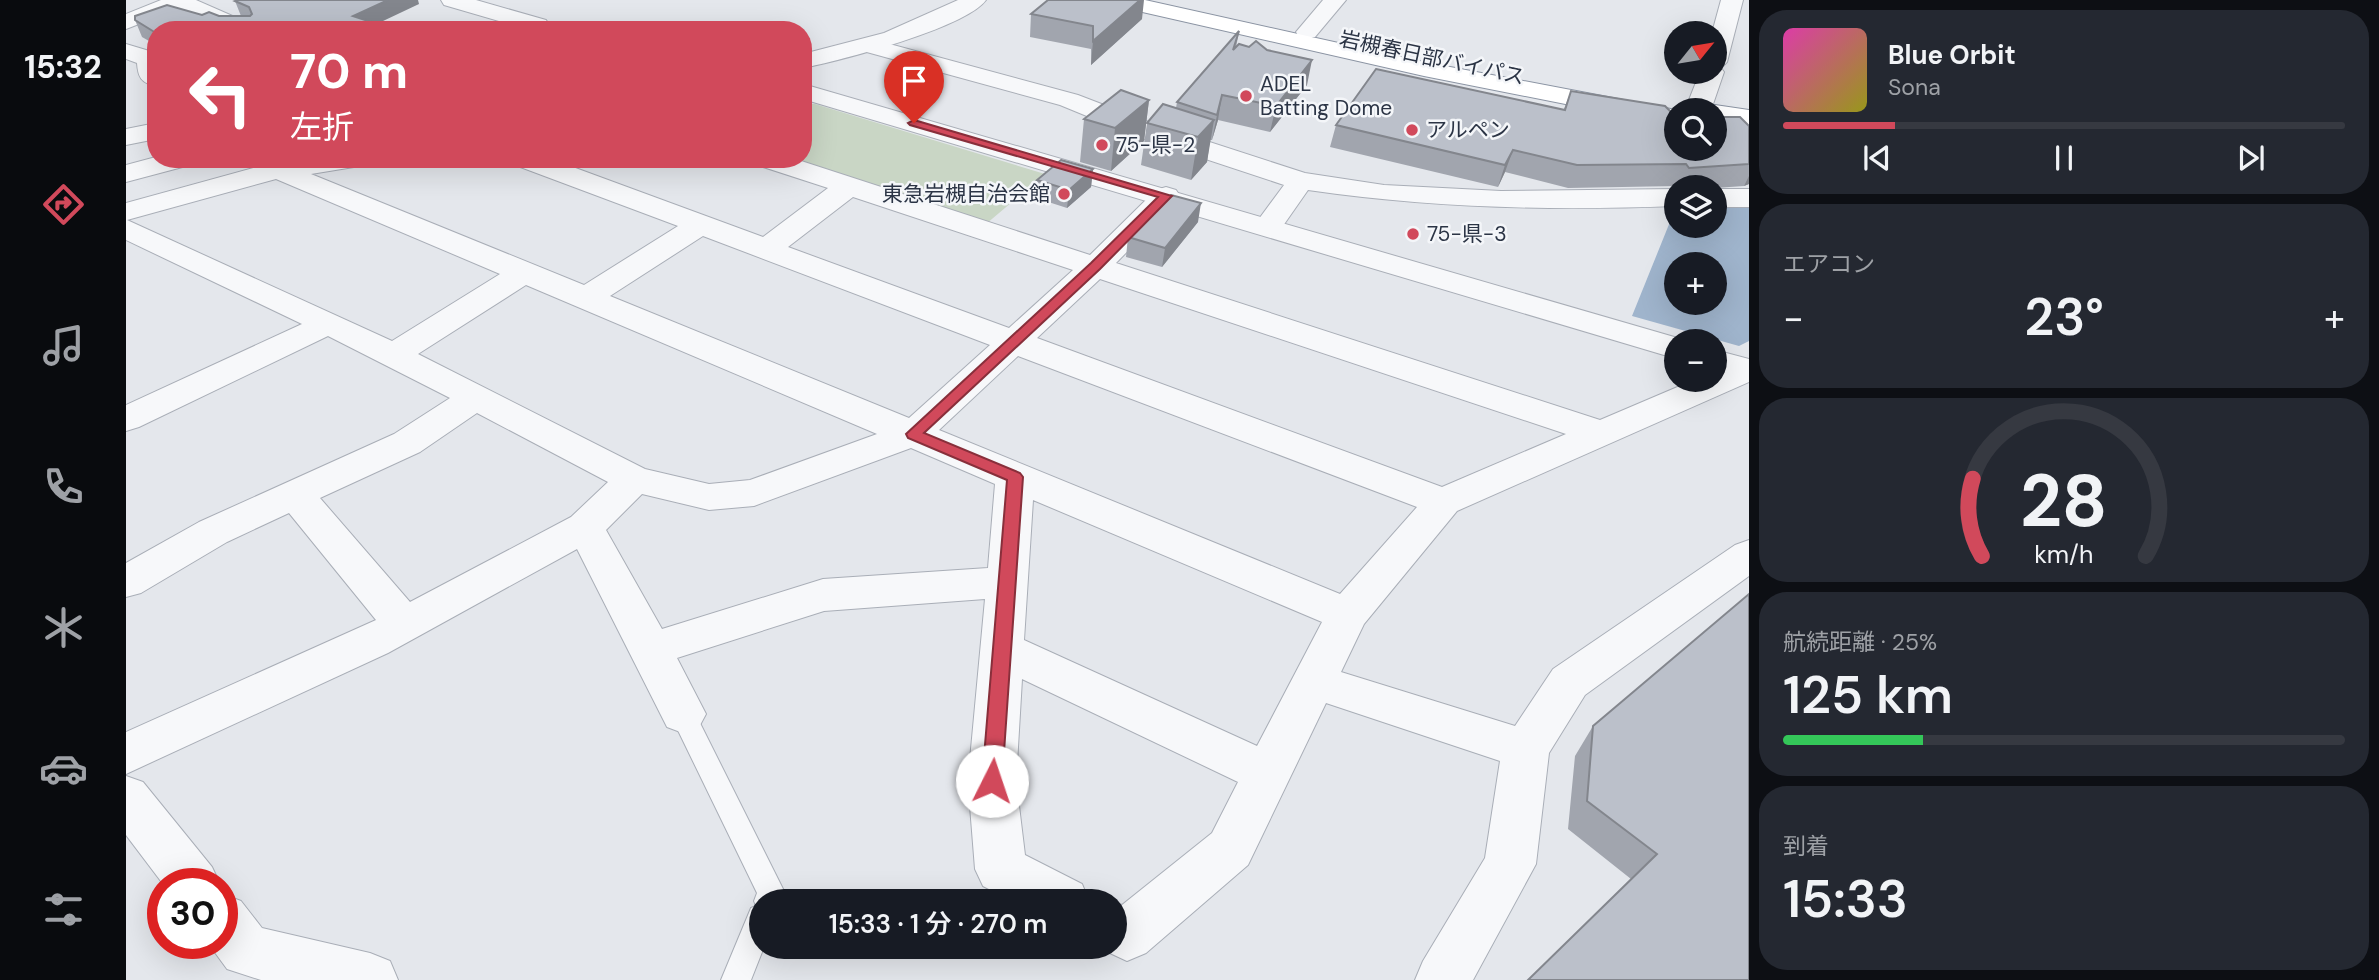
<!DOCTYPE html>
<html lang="ja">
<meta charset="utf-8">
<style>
body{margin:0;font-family:"DM Sans","Noto Sans JP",sans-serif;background:#242831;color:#f1f3f6;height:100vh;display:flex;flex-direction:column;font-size:26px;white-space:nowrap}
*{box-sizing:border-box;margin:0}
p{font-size:23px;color:#9ea1a6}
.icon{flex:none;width:38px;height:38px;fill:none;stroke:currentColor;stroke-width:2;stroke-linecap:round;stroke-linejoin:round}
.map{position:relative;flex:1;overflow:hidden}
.side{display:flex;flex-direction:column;gap:10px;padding:10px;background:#0d0f14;width:630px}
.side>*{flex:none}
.hud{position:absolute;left:21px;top:21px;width:665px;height:147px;border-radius:28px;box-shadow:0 7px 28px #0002;background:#d1495b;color:#fff;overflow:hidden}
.needle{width:46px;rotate:60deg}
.tools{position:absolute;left:1538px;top:21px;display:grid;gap:14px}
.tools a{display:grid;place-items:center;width:63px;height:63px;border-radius:50%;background:#171b24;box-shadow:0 7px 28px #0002;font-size:35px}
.speed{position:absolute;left:21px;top:868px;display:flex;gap:14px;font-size:35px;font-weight:700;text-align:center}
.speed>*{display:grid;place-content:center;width:91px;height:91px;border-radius:50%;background:#171b24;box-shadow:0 7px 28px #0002;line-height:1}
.speed .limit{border:10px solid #d22;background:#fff;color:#111}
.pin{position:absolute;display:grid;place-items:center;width:60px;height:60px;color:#fff;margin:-72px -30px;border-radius:50% 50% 50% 0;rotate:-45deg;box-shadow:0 0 7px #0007}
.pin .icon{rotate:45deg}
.me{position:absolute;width:77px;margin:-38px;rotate:4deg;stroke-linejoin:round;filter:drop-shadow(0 0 5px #0008)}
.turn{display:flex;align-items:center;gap:24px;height:147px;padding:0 28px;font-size:32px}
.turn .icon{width:91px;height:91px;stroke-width:2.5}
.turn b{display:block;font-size:49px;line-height:60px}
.big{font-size:52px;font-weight:600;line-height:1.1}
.side .widget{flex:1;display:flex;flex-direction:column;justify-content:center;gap:10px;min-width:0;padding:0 24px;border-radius:28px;background:#242831}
.side .dial{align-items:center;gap:0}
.dial svg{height:182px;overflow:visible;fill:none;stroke:#363941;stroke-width:7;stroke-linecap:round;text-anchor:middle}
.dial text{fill:#f1f3f6;stroke:none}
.song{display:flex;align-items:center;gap:21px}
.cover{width:84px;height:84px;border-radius:10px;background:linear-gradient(135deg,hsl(320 70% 55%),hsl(60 70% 35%))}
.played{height:7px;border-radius:4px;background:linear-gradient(90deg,#d1495b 20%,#363941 20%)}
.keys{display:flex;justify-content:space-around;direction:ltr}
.heat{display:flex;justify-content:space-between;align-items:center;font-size:38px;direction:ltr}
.charge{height:10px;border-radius:5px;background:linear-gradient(90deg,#34c759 25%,#363941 0)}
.trip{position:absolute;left:623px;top:889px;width:378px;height:70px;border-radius:35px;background:#171b24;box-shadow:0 7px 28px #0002;font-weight:600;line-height:70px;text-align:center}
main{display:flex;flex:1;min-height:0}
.tabs{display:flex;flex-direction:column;width:126px;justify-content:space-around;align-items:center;background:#090b0e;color:#9ea1a6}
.tabs .icon{width:49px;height:49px}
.tabs .active{color:#d1495b}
.tabs b{font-size:32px;color:#f1f3f6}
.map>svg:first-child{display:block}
.green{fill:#c9d6c5}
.water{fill:#9fb4cc;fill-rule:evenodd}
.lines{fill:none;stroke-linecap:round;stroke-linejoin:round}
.service-casing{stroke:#a9aeb7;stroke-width:2}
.minor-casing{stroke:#a9aeb7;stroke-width:2}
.tertiary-casing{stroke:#a9aeb7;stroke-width:2}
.trunk-casing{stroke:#8b94a3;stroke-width:2}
.service{fill:#f7f8fa;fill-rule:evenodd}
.minor{fill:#f7f8fa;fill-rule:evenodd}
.tertiary{fill:#f7f8fa;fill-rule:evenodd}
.trunk{fill:#fff;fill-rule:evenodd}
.wall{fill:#a1a5ae}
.shaded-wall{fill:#83868d}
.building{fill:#bbc0ca;stroke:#83868d;stroke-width:2}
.route{fill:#d1495b;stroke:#882f3b;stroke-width:2}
.poi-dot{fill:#d1495b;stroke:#f4f6f9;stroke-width:2.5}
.labels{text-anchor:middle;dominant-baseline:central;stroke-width:5;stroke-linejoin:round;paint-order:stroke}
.far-street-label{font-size:21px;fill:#2b3445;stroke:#f4f6f9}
.far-poi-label{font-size:21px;fill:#2b3445;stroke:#f4f6f9;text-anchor:start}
</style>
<main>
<nav class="tabs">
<b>15:32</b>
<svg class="icon active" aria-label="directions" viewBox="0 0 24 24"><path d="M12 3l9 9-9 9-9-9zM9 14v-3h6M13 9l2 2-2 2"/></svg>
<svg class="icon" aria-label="music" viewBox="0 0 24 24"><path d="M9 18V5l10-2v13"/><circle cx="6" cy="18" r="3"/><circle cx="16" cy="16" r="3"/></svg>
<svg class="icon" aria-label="phone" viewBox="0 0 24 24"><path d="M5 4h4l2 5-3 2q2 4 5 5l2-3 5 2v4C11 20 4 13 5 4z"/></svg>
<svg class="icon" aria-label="climate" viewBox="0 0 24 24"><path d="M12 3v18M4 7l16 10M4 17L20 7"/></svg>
<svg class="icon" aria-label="car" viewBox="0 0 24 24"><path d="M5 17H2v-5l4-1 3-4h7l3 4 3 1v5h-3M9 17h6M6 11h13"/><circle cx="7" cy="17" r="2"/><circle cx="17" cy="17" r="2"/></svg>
<svg class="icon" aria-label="filters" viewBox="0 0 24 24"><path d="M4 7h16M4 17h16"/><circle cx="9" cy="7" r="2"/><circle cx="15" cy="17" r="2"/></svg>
</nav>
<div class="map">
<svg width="1623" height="980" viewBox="0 0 1623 980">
<rect width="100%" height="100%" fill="#e4e7ec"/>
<path class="green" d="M677 103 689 104 919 174 860 224 662 159H677Z"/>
<path class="water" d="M1589 206H1623V341L1613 346 1506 316 1550 207V226H1589ZM1550 264H1589V303H1550Z"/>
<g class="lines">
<defs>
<path id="service" d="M557 704 566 707 659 893 656 901H635V947H638L625 980H595L625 908 630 906 628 901 631 893 544 714 548 707Z"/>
<path id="minor" d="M41 0H70L127 25 130 30H100L44 5Z
M315 0H350L420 20 423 25 420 30H404L318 5Z
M1197 0H1220L1189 37H1173L1170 32Z
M745 39 952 95 1025 123 1179 173 1258 185 1375 191 1550 189V206C1427 211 1305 208 1182 190L1152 233 1142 236 1132 233 1127 227 1158 185 1007 135 934 105 737 51 733 46 737 41Z
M0 44 30 53V86C15 83 12 77 11 63L0 59Z
M30 123V139L0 145V129Z
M170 159H243L240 165 185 174 458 285 552 226 389 165 386 159H425L637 237 702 188 631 165 628 159H669L964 255 1030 190 1040 187 1050 190 1054 196 1050 202 990 263 1474 420 1568 380H1589V371L1623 359V382L1331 511 1238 624 1215 672 1389 726 1427 669 1609 545 1623 540V576L1459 695 1423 753 1410 864 1347 980H1289L1297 961 1359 858 1374 761 1200 703 1122 865 1020 953 1001 961 971 947H989V903L996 905 1086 833 1112 782 896 679 890 781 899 855 956 884 963 901H886L857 886 849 869 842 781 859 599 698 611 551 658 580 714 573 727 557 733 541 727 451 549 262 653 0 774V732L250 620 163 513 101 542 15 593 0 597V563L73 522 268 434 324 398 202 336 13 427 0 431V405L176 324 0 240V203L142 164ZM150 179 374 274 266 341 1 220ZM727 197 947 270 883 328 662 247ZM577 236 864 345 783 418 484 296ZM974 279 1440 434 1316 487 911 338ZM400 285 751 434 624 480 583 484 519 469 292 354ZM892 356 1291 507 1214 594 813 430ZM351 413 482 482 445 517 284 602 194 498 294 452ZM785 448 869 484 862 568 697 579 536 629 480 530 516 494 583 510 628 506ZM907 500 1196 622 1131 746 898 640Z
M1589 189H1623V207H1589Z
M0 776 17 782 86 867 94 884H37L0 835Z
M96 894 115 901 136 928 244 953 264 961 272 980H135L101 969 82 943H96Z"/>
<path id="tertiary" d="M35 0H65L62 5 0 29V14Z
M832 0H860C840 28 713 61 677 68V54L758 33Z
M1595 0H1617L1601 62 1595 68 1598 72 1585 110H1559L1574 72H1589V33H1586Z
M677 84 1562 341H1550V358L1538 355 677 99Z
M30 157 67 159 64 165 0 182V165Z
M1589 350 1623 359V379L1589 371Z"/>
<path id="trunk" d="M979 0H1019L1298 62 1550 110V126L1298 76 990 6 982 5Z
M1589 105 1623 110V126L1589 121V110H1578Z"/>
</defs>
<use href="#service" class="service-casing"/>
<use href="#minor" class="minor-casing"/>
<use href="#tertiary" class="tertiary-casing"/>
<use href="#trunk" class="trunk-casing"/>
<use href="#service" class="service"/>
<use href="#minor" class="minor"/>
<use href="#tertiary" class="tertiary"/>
<use href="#trunk" class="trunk"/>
</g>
<path class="wall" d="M109 1 293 4 30 30V45L16 37 9 20 76 15 115 16Z
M905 14 1016 19 965 65V49L904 37Z
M1113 31 1110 48 1181 85 1144 132 1092 120 1086 140H1084L1081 162 1065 180 1015 165 1021 123 1050 108 1051 102Z
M1445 91 1549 116 1623 126V184L1618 186 1589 188 1550 186 1442 188 1379 172 1372 187 1204 147 1210 125 1438 109Z
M1023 100 1018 141 985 171 954 162 958 119Z
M967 169 965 187 941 208 910 198 911 180Z
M1072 222 1036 267 1000 257 1002 237Z
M1467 726 1623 980 1505 879 1442 829 1449 756Z"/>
<path class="shaded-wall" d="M262 0H292L293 4 238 30 227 16Z
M1014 0H1018L1016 19 965 65 967 41Z
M1186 60 1181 85 1144 132 1150 106Z
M1096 95 1092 120 1086 140 1091 115Z
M1023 100 1018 141 985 171 989 128Z
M1088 120 1081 162 1065 180 1072 137Z
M1387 150 1379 172 1372 187 1379 165Z
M967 169 965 187 941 208 943 190Z
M1623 176V184L1618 186Z
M1075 203 1072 222 1036 267 1039 248Z"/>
<path class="building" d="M112 0H262L227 16 270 30H30V33L9 20V16L41 5 76 15 83 12 93 16H124L126 14 123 7 109 1Z
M922 0H1014L967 41V26L905 14Z
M1113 31 1107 50 1113 44 1123 47 1130 41 1141 50 1186 60 1150 106 1096 95 1091 115 1051 102Z
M1250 69 1439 110 1445 91 1539 106 1549 116H1550V149H1589V117H1614L1623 126V164L1563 168 1560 164 1451 165 1387 150 1379 165 1210 125Z
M995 90 1023 100 989 128 958 119Z
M1037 104 1088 120 1072 137 1021 123Z
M935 160 967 169 943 190 911 180Z
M1045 195 1075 203 1039 248 1002 237Z
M1623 594V980H1402L1531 854 1461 801 1467 726Z"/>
<path class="route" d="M788 120 1046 196 974 269 798 433 894 473 897 477 876 781 873 787 866 790 859 787 856 781 881 480 782 438 780 434 965 263 1032 197 784 125 782 123Z"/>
<g class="poi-dot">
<circle cx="1120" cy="96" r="7"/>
<circle cx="1286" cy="130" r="7"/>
<circle cx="976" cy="145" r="7"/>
<circle cx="938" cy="194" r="7"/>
<circle cx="1287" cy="234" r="7"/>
</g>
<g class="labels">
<g class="far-street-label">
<text transform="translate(1306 58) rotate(12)">岩槻春日部バイパス</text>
</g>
<g class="far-poi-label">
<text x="1134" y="84">ADEL<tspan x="1134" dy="24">Batting Dome</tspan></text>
<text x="1300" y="130">アルペン</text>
<text x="990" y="145">75-県-2</text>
<text x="924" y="194" text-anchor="end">東急岩槻自治会館</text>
<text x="1301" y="234">75-県-3</text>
</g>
</g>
</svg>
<div class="tools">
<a><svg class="needle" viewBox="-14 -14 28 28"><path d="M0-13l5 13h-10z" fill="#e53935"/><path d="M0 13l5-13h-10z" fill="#9ea1a6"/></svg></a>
<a><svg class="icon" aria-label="search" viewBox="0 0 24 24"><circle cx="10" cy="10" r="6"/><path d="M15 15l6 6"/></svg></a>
<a><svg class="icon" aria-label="layers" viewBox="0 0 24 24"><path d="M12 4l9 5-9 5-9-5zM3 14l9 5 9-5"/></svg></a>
<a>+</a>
<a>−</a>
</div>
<div class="speed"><div class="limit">30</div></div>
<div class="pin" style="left:788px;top:123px;background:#d93025"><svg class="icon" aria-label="arrive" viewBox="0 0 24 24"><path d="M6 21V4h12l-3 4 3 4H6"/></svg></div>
<svg class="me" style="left:866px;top:781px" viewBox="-20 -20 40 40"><circle r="19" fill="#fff"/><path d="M0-13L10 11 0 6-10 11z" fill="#d1495b"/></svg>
<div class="trip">15:33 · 1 分 · 270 m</div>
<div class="hud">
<div class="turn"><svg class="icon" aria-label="left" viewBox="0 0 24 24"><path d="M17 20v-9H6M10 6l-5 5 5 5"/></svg><div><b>70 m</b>左折</div></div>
</div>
</div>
<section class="side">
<div class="widget">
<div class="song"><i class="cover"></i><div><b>Blue Orbit</b><p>Sona</p></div></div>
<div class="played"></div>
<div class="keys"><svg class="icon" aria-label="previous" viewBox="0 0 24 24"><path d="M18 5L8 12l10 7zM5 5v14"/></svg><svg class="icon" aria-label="pause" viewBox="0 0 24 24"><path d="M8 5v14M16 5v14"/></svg><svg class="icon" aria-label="next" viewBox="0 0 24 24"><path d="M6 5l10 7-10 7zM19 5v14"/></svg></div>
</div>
<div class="widget"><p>エアコン</p>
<div class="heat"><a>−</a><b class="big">23°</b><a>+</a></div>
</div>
<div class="widget dial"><svg viewBox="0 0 100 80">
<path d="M14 69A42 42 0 1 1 86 69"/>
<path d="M14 69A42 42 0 0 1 10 35" stroke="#d1495b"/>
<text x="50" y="56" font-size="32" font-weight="700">28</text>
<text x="50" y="72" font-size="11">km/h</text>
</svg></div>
<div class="widget"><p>航続距離 · 25%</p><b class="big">125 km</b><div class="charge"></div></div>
<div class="widget"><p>到着</p><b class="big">15:33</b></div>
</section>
</main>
